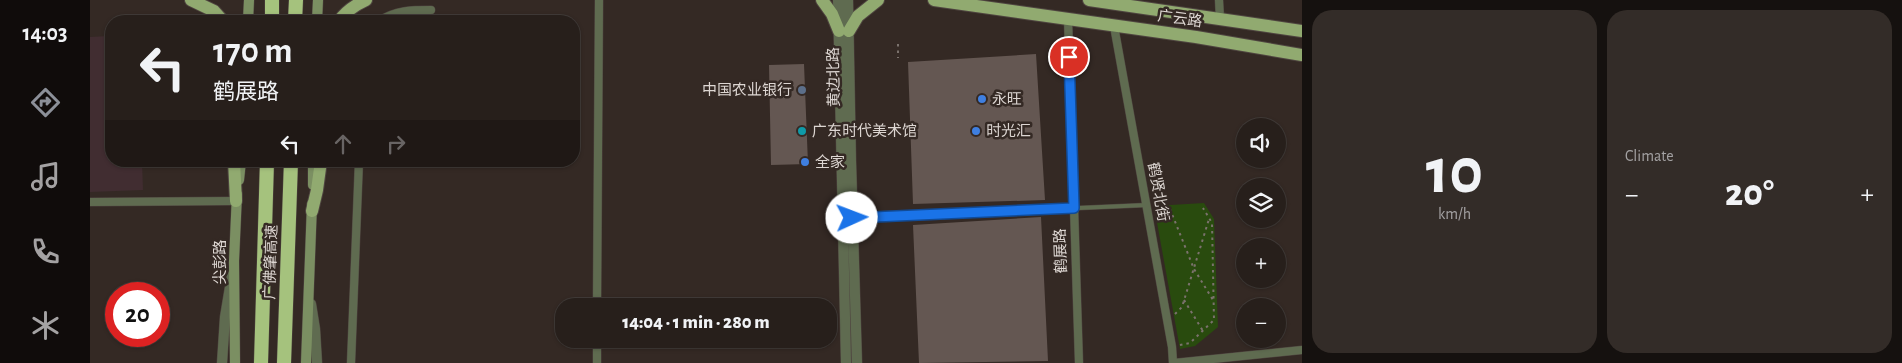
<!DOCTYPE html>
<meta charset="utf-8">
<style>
body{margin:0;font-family:"Alegreya Sans","Noto Sans SC",sans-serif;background:#332c28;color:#f1f3f6;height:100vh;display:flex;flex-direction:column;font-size:19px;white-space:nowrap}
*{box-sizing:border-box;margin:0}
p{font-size:16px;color:#a4a2a3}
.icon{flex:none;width:28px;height:28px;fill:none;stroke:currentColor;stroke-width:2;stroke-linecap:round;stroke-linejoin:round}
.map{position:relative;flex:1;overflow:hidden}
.details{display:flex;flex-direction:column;gap:10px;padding:10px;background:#15110f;width:600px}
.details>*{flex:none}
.top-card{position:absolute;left:15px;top:15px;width:475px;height:152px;border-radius:20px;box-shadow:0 1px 4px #0004,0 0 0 1px #433d3a;background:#271f1b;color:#f1f3f6;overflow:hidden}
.buttons{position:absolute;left:1146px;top:118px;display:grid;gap:10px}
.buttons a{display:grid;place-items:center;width:50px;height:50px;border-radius:50%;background:#271f1b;box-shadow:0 1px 4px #0004,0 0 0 1px #433d3a;font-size:25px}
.speed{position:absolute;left:15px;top:282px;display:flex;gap:10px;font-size:25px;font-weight:700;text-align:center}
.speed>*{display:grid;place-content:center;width:65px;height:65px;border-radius:50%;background:#271f1b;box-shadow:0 1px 4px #0004,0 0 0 1px #433d3a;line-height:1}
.speed .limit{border:8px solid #d22;background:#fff;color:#111}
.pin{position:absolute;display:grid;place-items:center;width:42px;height:42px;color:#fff;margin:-21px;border:2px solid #fff;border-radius:50%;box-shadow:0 1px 5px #0007}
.me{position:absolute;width:55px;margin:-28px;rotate:88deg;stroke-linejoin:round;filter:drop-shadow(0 0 4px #0008)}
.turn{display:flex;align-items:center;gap:18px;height:105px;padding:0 25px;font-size:22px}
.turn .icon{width:65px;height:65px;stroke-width:2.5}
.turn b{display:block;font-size:35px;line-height:42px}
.lanes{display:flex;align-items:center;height:48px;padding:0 25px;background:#0003;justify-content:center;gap:25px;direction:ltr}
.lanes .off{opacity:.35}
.big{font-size:38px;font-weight:800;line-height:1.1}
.details .widget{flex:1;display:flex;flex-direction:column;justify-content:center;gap:8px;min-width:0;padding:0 18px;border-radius:20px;background:#332c28}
.details .dial{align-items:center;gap:0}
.dial b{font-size:65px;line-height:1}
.heat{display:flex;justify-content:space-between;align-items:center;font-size:28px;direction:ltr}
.details .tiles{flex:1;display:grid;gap:10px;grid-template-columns:repeat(2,1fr)}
.trip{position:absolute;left:465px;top:298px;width:282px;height:50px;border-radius:20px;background:#271f1b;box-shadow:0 1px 4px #0004,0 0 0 1px #433d3a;font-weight:800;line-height:50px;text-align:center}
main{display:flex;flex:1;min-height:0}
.tabs{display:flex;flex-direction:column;width:90px;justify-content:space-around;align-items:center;background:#100c0b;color:#a4a2a3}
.tabs .icon{width:35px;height:35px}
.tabs .selected{color:#8c9099}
.tabs b{font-size:22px;color:#f1f3f6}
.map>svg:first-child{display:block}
.commercial{fill:#412d31}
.green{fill:#294b0e}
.building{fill:#645752}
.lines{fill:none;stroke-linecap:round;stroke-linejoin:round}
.service-casing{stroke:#4f4540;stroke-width:5}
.minor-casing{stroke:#4f4540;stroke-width:9}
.tertiary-casing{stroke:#4f4540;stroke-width:11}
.secondary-casing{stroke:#4f4540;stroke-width:11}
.primary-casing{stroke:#4f4540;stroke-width:14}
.motorway-casing{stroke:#4f4540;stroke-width:15}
.path{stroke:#7b726d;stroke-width:2;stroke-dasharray:2.5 4;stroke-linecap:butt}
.service{stroke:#5f6b50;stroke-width:4}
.minor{stroke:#5f6b50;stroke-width:8}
.tertiary{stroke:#5f6b50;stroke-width:10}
.secondary{stroke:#7b8f62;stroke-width:10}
.primary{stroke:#91aa70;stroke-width:12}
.motorway{stroke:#a5c27d;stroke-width:14}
.route-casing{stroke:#114b97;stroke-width:12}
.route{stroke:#1a73e8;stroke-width:9}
.service-dot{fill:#5c6f8a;stroke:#342924;stroke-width:2}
.shop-dot{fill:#3f7fe0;stroke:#342924;stroke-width:2}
.culture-dot{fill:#0f9aa8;stroke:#342924;stroke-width:2}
.labels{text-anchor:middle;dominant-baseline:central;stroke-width:5;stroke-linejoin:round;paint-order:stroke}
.street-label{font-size:15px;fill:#ddd6d2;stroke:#342924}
.poi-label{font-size:15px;fill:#ddd6d2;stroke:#342924;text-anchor:start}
</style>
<main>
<nav class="tabs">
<b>14:03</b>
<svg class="icon selected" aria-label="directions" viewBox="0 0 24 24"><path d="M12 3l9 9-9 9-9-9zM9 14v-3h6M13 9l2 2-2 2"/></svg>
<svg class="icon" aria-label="music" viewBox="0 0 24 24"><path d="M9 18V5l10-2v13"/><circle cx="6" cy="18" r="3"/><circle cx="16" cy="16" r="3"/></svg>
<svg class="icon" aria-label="phone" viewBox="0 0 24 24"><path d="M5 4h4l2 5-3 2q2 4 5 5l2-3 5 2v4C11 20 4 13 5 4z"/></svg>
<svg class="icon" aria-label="climate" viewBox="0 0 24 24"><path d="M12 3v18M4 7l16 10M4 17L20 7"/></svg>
</nav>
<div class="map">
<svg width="1212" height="363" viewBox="0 0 1212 363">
<rect width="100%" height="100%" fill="#342924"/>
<path class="commercial" d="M19 36 21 40V161H52L53 190 0 192V37Z"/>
<path class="green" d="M1114 203 1124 219 1128 327 1105 346 1090 349 1064 206Z"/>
<path class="building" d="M946 54 955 200 823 204 818 62Z
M714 64 718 164 681 165 679 65Z
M951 217 958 361 829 363 823 225Z"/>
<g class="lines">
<defs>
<path id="service" d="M764 218 1057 205"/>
<path id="minor" d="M1129 0 1130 19
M978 19 989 363
M289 21C306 10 321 10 341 10
M1024 26 1082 347 1083 363
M0 202 146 201
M507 306 509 0
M261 363 269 161
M507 363V339
M1084 363 1212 350"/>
<path id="tertiary" d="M748 0 756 363
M758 0 761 161 767 363
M221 304 225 329 227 363
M132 363 135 317 142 275"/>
<path id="secondary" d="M158 21 159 0
M227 21 228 0
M149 180 151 161
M223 185V161
M145 363 144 261 147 194
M216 363 222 204"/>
<path id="primary" d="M101 0 124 11 133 21
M732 0 742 14 749 31
M844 0 1106 37 1212 55
M999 0 1212 31
M249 21C256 11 265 5 276 0
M759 31 768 16 788 0
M144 161 146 201
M222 211 227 190 231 161"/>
<path id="motorway" d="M182 21V0
M205 21 206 0
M171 363 177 161
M194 363 201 161"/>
</defs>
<use href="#service" class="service-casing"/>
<use href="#minor" class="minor-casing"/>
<use href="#tertiary" class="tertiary-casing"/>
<use href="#secondary" class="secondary-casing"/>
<use href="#primary" class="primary-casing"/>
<use href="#motorway" class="motorway-casing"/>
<path class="path" d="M808 44V58
M1080 209 1104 269 1123 300
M1094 300 1113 331
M1085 314 1092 307 1119 219
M1090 345 1100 343 1124 320 1122 223 1113 208"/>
<use href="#service" class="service"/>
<use href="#minor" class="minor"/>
<use href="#tertiary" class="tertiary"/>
<use href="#secondary" class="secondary"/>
<use href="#primary" class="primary"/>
<use href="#motorway" class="motorway"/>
</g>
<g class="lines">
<defs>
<path id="route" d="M762 218 984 208 979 57"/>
</defs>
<use href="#route" class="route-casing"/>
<use href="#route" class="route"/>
</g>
<circle class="service-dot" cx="712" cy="90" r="5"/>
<g class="shop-dot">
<circle cx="892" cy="99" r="5"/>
<circle cx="886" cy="131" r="5"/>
<circle cx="715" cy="162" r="5"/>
</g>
<circle class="culture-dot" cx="712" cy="131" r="5"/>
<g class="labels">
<g class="street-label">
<text transform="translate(1090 19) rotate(8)">广云路</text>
<text transform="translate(744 77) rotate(-91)">黄边北路</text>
<text transform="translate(1068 192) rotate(80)">鹤贤北街</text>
<text transform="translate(971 251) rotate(-92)">鹤展路</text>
<text transform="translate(130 262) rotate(-90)">尖彭路</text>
<text transform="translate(181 262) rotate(-88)">广佛肇高速</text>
</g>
<g class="poi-label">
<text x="702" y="90" text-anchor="end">中国农业银行</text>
<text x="902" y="99">永旺</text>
<text x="722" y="131">广东时代美术馆</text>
<text x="896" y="131">时光汇</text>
<text x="725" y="162">全家</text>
</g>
</g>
</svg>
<div class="buttons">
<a><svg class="icon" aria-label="sound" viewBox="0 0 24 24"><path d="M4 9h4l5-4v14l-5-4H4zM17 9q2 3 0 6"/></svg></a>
<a><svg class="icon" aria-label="layers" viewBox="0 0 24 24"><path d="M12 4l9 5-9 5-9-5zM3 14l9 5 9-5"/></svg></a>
<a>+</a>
<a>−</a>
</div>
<div class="speed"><div class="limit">20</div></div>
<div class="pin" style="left:979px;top:57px;background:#d93025"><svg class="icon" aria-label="arrive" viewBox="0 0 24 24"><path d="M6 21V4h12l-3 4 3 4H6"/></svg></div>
<svg class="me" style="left:762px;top:218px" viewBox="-20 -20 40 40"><circle r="19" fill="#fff"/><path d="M0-13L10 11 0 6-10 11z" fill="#1a73e8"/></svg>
<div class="trip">14:04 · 1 min · 280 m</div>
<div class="top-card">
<div class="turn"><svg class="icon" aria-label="left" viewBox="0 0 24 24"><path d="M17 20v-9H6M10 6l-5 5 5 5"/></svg><div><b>170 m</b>鹤展路</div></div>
<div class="lanes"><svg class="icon" aria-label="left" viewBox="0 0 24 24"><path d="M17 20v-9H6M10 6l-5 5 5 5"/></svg><svg class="icon off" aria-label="ahead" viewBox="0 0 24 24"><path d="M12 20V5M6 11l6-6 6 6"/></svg><svg class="icon off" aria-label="right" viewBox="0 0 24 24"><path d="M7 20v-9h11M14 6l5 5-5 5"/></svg></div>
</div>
</div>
<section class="details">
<div class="tiles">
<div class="widget dial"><b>10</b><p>km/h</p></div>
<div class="widget"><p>Climate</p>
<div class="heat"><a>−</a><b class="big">20°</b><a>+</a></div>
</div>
</div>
</section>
</main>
